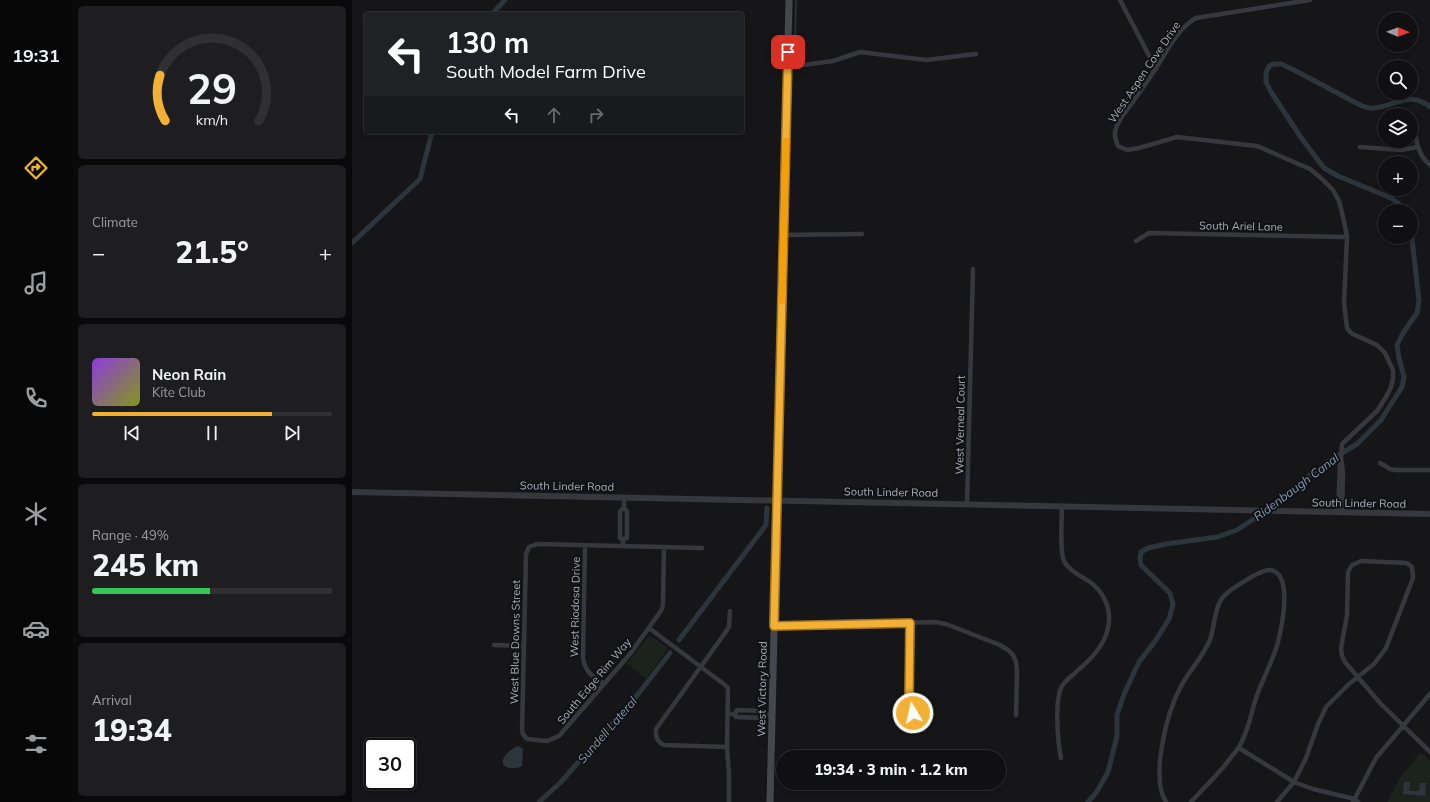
<!DOCTYPE html>
<meta charset="utf-8">
<style>
body{margin:0;font-family:Mulish,sans-serif;background:#1e1e20;color:#f1f3f6;height:100vh;display:flex;flex-direction:column;font-size:15px;white-space:nowrap}
*{box-sizing:border-box;margin:0}
p{font-size:13px;color:#9c9d9f}
.icon{flex:none;width:22px;height:22px;fill:none;stroke:currentColor;stroke-width:2;stroke-linecap:round;stroke-linejoin:round}
.map{position:relative;flex:1;overflow:hidden}
.panel{display:flex;flex-direction:column;gap:6px;padding:6px;background:#09090a;width:280px}
.panel>*{flex:none}
.guide{position:absolute;left:12px;top:12px;width:380px;height:122px;border-radius:4px;box-shadow:0 2px 6px #0003,0 0 0 1px #303032;background:#202124;color:#fff;overflow:hidden}
.needle{width:26px;rotate:91deg}
.controls{position:absolute;left:1026px;top:12px;display:grid;gap:8px}
.controls a{display:grid;place-items:center;width:40px;height:40px;border-radius:50%;background:#101012;box-shadow:0 2px 6px #0003,0 0 0 1px #303032;font-size:20px}
.speed{position:absolute;left:12px;top:738px;display:flex;gap:8px;font-size:20px;font-weight:700;text-align:center}
.speed>*{display:grid;place-content:center;width:52px;height:52px;border-radius:50%;background:#101012;box-shadow:0 2px 6px #0003,0 0 0 1px #303032;line-height:1}
.speed .limit{border:2px solid #111;border-radius:6px;background:#fff;color:#111}
.pin{position:absolute;display:grid;place-items:center;width:34px;height:34px;color:#fff;margin:-17px;border-radius:8px;box-shadow:0 2px 6px #0006}
.me{position:absolute;width:44px;margin:-22px;rotate:351deg;stroke-linejoin:round;filter:drop-shadow(0 0 3px #0008)}
.turn{display:flex;align-items:center;gap:14px;height:84px;padding:0 16px;font-size:18px}
.turn .icon{width:52px;height:52px;stroke-width:2.5}
.turn b{display:block;font-size:28px;line-height:34px}
.lanes{display:flex;align-items:center;height:38px;padding:0 16px;background:#0003;justify-content:center;gap:20px;direction:ltr}
.lanes .off{opacity:.35}
.big{font-size:30px;font-weight:800;line-height:1.1}
.panel .tile{flex:1;display:flex;flex-direction:column;justify-content:center;gap:6px;min-width:0;padding:0 14px;border-radius:6px;background:#1e1e20}
.panel .dial{align-items:center;gap:0}
.dial svg{height:104px;overflow:visible;fill:none;stroke:#303032;stroke-width:7;stroke-linecap:round;text-anchor:middle}
.dial text{fill:#f1f3f6;stroke:none}
.song{display:flex;align-items:center;gap:12px}
.cover{width:48px;height:48px;border-radius:6px;background:linear-gradient(135deg,hsl(270 70% 55%),hsl(70 70% 35%))}
.played{height:4px;border-radius:2px;background:linear-gradient(90deg,#f2b134 75%,#303032 75%)}
.keys{display:flex;justify-content:space-around;direction:ltr}
.heat{display:flex;justify-content:space-between;align-items:center;font-size:22px;direction:ltr}
.charge{height:6px;border-radius:3px;background:linear-gradient(90deg,#34c759 49%,#303032 0)}
.trip{position:absolute;left:424px;top:750px;width:230px;height:40px;border-radius:20px;background:#101012;box-shadow:0 2px 6px #0003,0 0 0 1px #303032;font-weight:800;line-height:40px;text-align:center}
main{display:flex;flex:1;min-height:0}
.tab-bar{display:flex;flex-direction:column;width:72px;justify-content:space-around;align-items:center;background:#060607;color:#9c9d9f}
.tab-bar .icon{width:28px;height:28px}
.tab-bar .on{color:#f2b134}
.tab-bar b{font-size:18px;color:#f1f3f6}
.map>svg:first-child{display:block}
.green{fill:#1c231d}
.water{fill:#2c353c}
.lines{fill:none;stroke-linecap:round;stroke-linejoin:round}
.stream{stroke:#2c353c;stroke-width:1.5}
.canal{stroke:#2c353c;stroke-width:5}
.minor{stroke:#37383d;stroke-width:4.5}
.tertiary{stroke:#37383d;stroke-width:6}
.secondary{stroke:#45474d;stroke-width:7}
.route-casing{stroke:#9d7322;stroke-width:10}
.route{stroke:#f2b134;stroke-width:7}
.slow{stroke:#f59e0b;stroke-width:7}
.labels{text-anchor:middle;dominant-baseline:central;stroke-width:4;stroke-linejoin:round;paint-order:stroke}
.street-label{font-size:11px;fill:#a8adb8;stroke:#111113}
.water-label{font-size:12px;font-style:italic;fill:#7f9bb3;stroke:#111113}
</style>
<main>
<nav class="tab-bar">
<b>19:31</b>
<svg class="icon on" aria-label="directions" viewBox="0 0 24 24"><path d="M12 3l9 9-9 9-9-9zM9 14v-3h6M13 9l2 2-2 2"/></svg>
<svg class="icon" aria-label="music" viewBox="0 0 24 24"><path d="M9 18V5l10-2v13"/><circle cx="6" cy="18" r="3"/><circle cx="16" cy="16" r="3"/></svg>
<svg class="icon" aria-label="phone" viewBox="0 0 24 24"><path d="M5 4h4l2 5-3 2q2 4 5 5l2-3 5 2v4C11 20 4 13 5 4z"/></svg>
<svg class="icon" aria-label="climate" viewBox="0 0 24 24"><path d="M12 3v18M4 7l16 10M4 17L20 7"/></svg>
<svg class="icon" aria-label="car" viewBox="0 0 24 24"><path d="M5 17H2v-5l4-1 3-4h7l3 4 3 1v5h-3M9 17h6M6 11h13"/><circle cx="7" cy="17" r="2"/><circle cx="17" cy="17" r="2"/></svg>
<svg class="icon" aria-label="filters" viewBox="0 0 24 24"><path d="M4 7h16M4 17h16"/><circle cx="9" cy="7" r="2"/><circle cx="15" cy="17" r="2"/></svg>
</nav>
<section class="panel">
<div class="tile dial"><svg viewBox="0 0 100 80">
<path d="M14 69A42 42 0 1 1 86 69"/>
<path d="M14 69A42 42 0 0 1 10 34" stroke="#f2b134"/>
<text x="50" y="56" font-size="32" font-weight="700">29</text>
<text x="50" y="72" font-size="11">km/h</text>
</svg></div>
<div class="tile"><p>Climate</p>
<div class="heat"><a>−</a><b class="big">21.5°</b><a>+</a></div>
</div>
<div class="tile">
<div class="song"><i class="cover"></i><div><b>Neon Rain</b><p>Kite Club</p></div></div>
<div class="played"></div>
<div class="keys"><svg class="icon" aria-label="previous" viewBox="0 0 24 24"><path d="M18 5L8 12l10 7zM5 5v14"/></svg><svg class="icon" aria-label="pause" viewBox="0 0 24 24"><path d="M8 5v14M16 5v14"/></svg><svg class="icon" aria-label="next" viewBox="0 0 24 24"><path d="M6 5l10 7-10 7zM19 5v14"/></svg></div>
</div>
<div class="tile"><p>Range · 49%</p><b class="big">245 km</b><div class="charge"></div></div>
<div class="tile"><p>Arrival</p><b class="big">19:34</b></div>
</section>
<div class="map">
<svg width="1078" height="802" viewBox="0 0 1078 802">
<rect width="100%" height="100%" fill="#161618"/>
<path class="green" d="M299 636 316 648 294 679 275 664 294 639Z
M1069 752 1078 761V802H1035L1048 778Z"/>
<path class="water" d="M167 746 171 749 170 766C166 768 164 768 160 768 140 767 157 748 167 746Z
M1052 782H1058L1057 791H1067L1068 783H1074L1073 796 1051 794Z"/>
<g class="lines">
<path class="stream" d="M443 52 444 0"/>
<path class="canal" d="M140 14 153 0
M1053 211 1051 207 1039 198 986 176 972 168 950 139 919 92 914 82V73L917 66 922 64H929L942 70 1010 106C1014 107 1018 109 1022 108 1044 106 1057 90 1078 107
M0 243 68 179 80 132
M327 640 414 525 415 508
M187 802 208 783 287 693 318 653
M736 802 744 793 756 772 765 736V715L772 694 787 662 804 640 817 619 821 605 818 593 789 565 788 558 789 552 796 548 814 544 865 537 885 530 926 503 958 475 977 461 1005 444 1029 420 1050 387 1052 377 1047 358 1045 345 1051 333 1065 313 1067 301 1059 230"/>
<path class="minor" d="M768 0 804 69
M958 0 844 18C825 29 816 50 804 68 793 85 781 102 769 118 762 130 761 134 766 146L775 150 787 148 825 137 905 146 958 169 970 179 981 190 987 201 992 221 995 237 992 303 995 328 999 333 1005 336 1025 345 1033 353 1041 370V379L1039 387 1034 397 1025 411 990 444 989 457
M436 66 451 65 481 61 508 52 574 60 624 54
M1063 128C1064 142 1066 155 1078 165
M1008 147 1049 150 1065 147
M431 235 510 234
M784 241 797 233 995 237
M1028 463 1038 469 1043 470H1078
M615 504 621 269
M986 513 988 464 989 457 991 472 990 513
M271 539 268 538V511L272 508
M233 545 231 658C233 672 240 676 252 684
M271 546V539L275 538V511L272 508V497
M312 547 311 603 310 609 306 615 278 654 207 736 195 741 175 739 171 734 170 731 174 554 177 547 185 544 350 548
M558 623 557 700 561 713
M422 626 583 622 594 624 648 645 656 650 661 655 664 662 665 671 664 715
M297 628 373 685 376 688 375 747 377 774V802
M142 645 172 646
M376 714H383L384 717 411 718 413 715H420
M383 714 385 710 412 711 413 715
M375 747 312 745C305 742 303 737 304 729L373 633 377 627 378 611
M887 748 942 782 961 789 1003 799 1006 802
M709 758C706 743 702 700 710 686 714 680 720 676 725 671 741 658 756 642 757 621 758 605 750 591 738 582 729 576 719 572 713 563 707 555 710 518 710 506
M814 802C798 777 815 713 828 688 837 671 850 658 858 640 863 626 862 608 871 597 877 590 908 570 917 570 943 571 929 631 925 646 920 661 913 675 907 690 899 709 898 729 887 747 883 753 878 758 874 764 863 777 851 789 839 802
M925 802 942 782 954 758 966 724 974 707 997 684 1022 664 1034 648 1061 578 1060 567 1055 563 1009 561 1000 565 996 572 995 615 989 648 990 656 993 662 1028 703 1078 752
M1001 802 1024 758 1078 694"/>
<path class="tertiary" d="M0 492 1078 514"/>
<path class="secondary" d="M418 802 437 0"/>
</g>
<g class="lines">
<defs>
<path id="route" d="M436 52 422 626 558 623 557 700 561 713"/>
</defs>
<use href="#route" class="route-casing"/>
<use href="#route" class="route"/>
<path class="slow" d="M430 301 434 141"/>
</g>
<g class="labels">
<g class="street-label">
<text transform="translate(792 72) rotate(-56)">West Aspen Cove Drive</text>
<text transform="translate(889 226) rotate(1)">South Ariel Lane</text>
<text transform="translate(608 425) rotate(-89)">West Verneal Court</text>
<text transform="translate(215 486) rotate(1)">South Linder Road</text>
<text transform="translate(539 492) rotate(1)">South Linder Road</text>
<text transform="translate(1007 503) rotate(1)">South Linder Road</text>
<text transform="translate(223 607) rotate(-89)">West Riodosa Drive</text>
<text transform="translate(163 642) rotate(-89)">West Blue Downs Street</text>
<text transform="translate(242 681) rotate(-50)">South Edge Rim Way</text>
<text transform="translate(410 689) rotate(-89)">West Victory Road</text>
</g>
<g class="water-label">
<text transform="translate(944 487) rotate(-37)">Ridenbaugh Canal</text>
<text transform="translate(255 730) rotate(-49)">Sundell Lateral</text>
</g>
</g>
</svg>
<div class="controls">
<a><svg class="needle" viewBox="-14 -14 28 28"><path d="M0-13l5 13h-10z" fill="#e53935"/><path d="M0 13l5-13h-10z" fill="#9c9d9f"/></svg></a>
<a><svg class="icon" aria-label="search" viewBox="0 0 24 24"><circle cx="10" cy="10" r="6"/><path d="M15 15l6 6"/></svg></a>
<a><svg class="icon" aria-label="layers" viewBox="0 0 24 24"><path d="M12 4l9 5-9 5-9-5zM3 14l9 5 9-5"/></svg></a>
<a>+</a>
<a>−</a>
</div>
<div class="speed"><div class="limit">30</div></div>
<div class="pin" style="left:436px;top:52px;background:#d93025"><svg class="icon" aria-label="arrive" viewBox="0 0 24 24"><path d="M6 21V4h12l-3 4 3 4H6"/></svg></div>
<svg class="me" style="left:561px;top:713px" viewBox="-20 -20 40 40"><circle r="17" fill="#f2b134" stroke="#fff" stroke-width="3"/><path d="M0-11L8 9 0 5-8 9z" fill="#fff"/></svg>
<div class="trip">19:34 · 3 min · 1.2 km</div>
<div class="guide">
<div class="turn"><svg class="icon" aria-label="left" viewBox="0 0 24 24"><path d="M17 20v-9H6M10 6l-5 5 5 5"/></svg><div><b>130 m</b>South Model Farm Drive</div></div>
<div class="lanes"><svg class="icon" aria-label="left" viewBox="0 0 24 24"><path d="M17 20v-9H6M10 6l-5 5 5 5"/></svg><svg class="icon off" aria-label="ahead" viewBox="0 0 24 24"><path d="M12 20V5M6 11l6-6 6 6"/></svg><svg class="icon off" aria-label="right" viewBox="0 0 24 24"><path d="M7 20v-9h11M14 6l5 5-5 5"/></svg></div>
</div>
</div>
</main>
